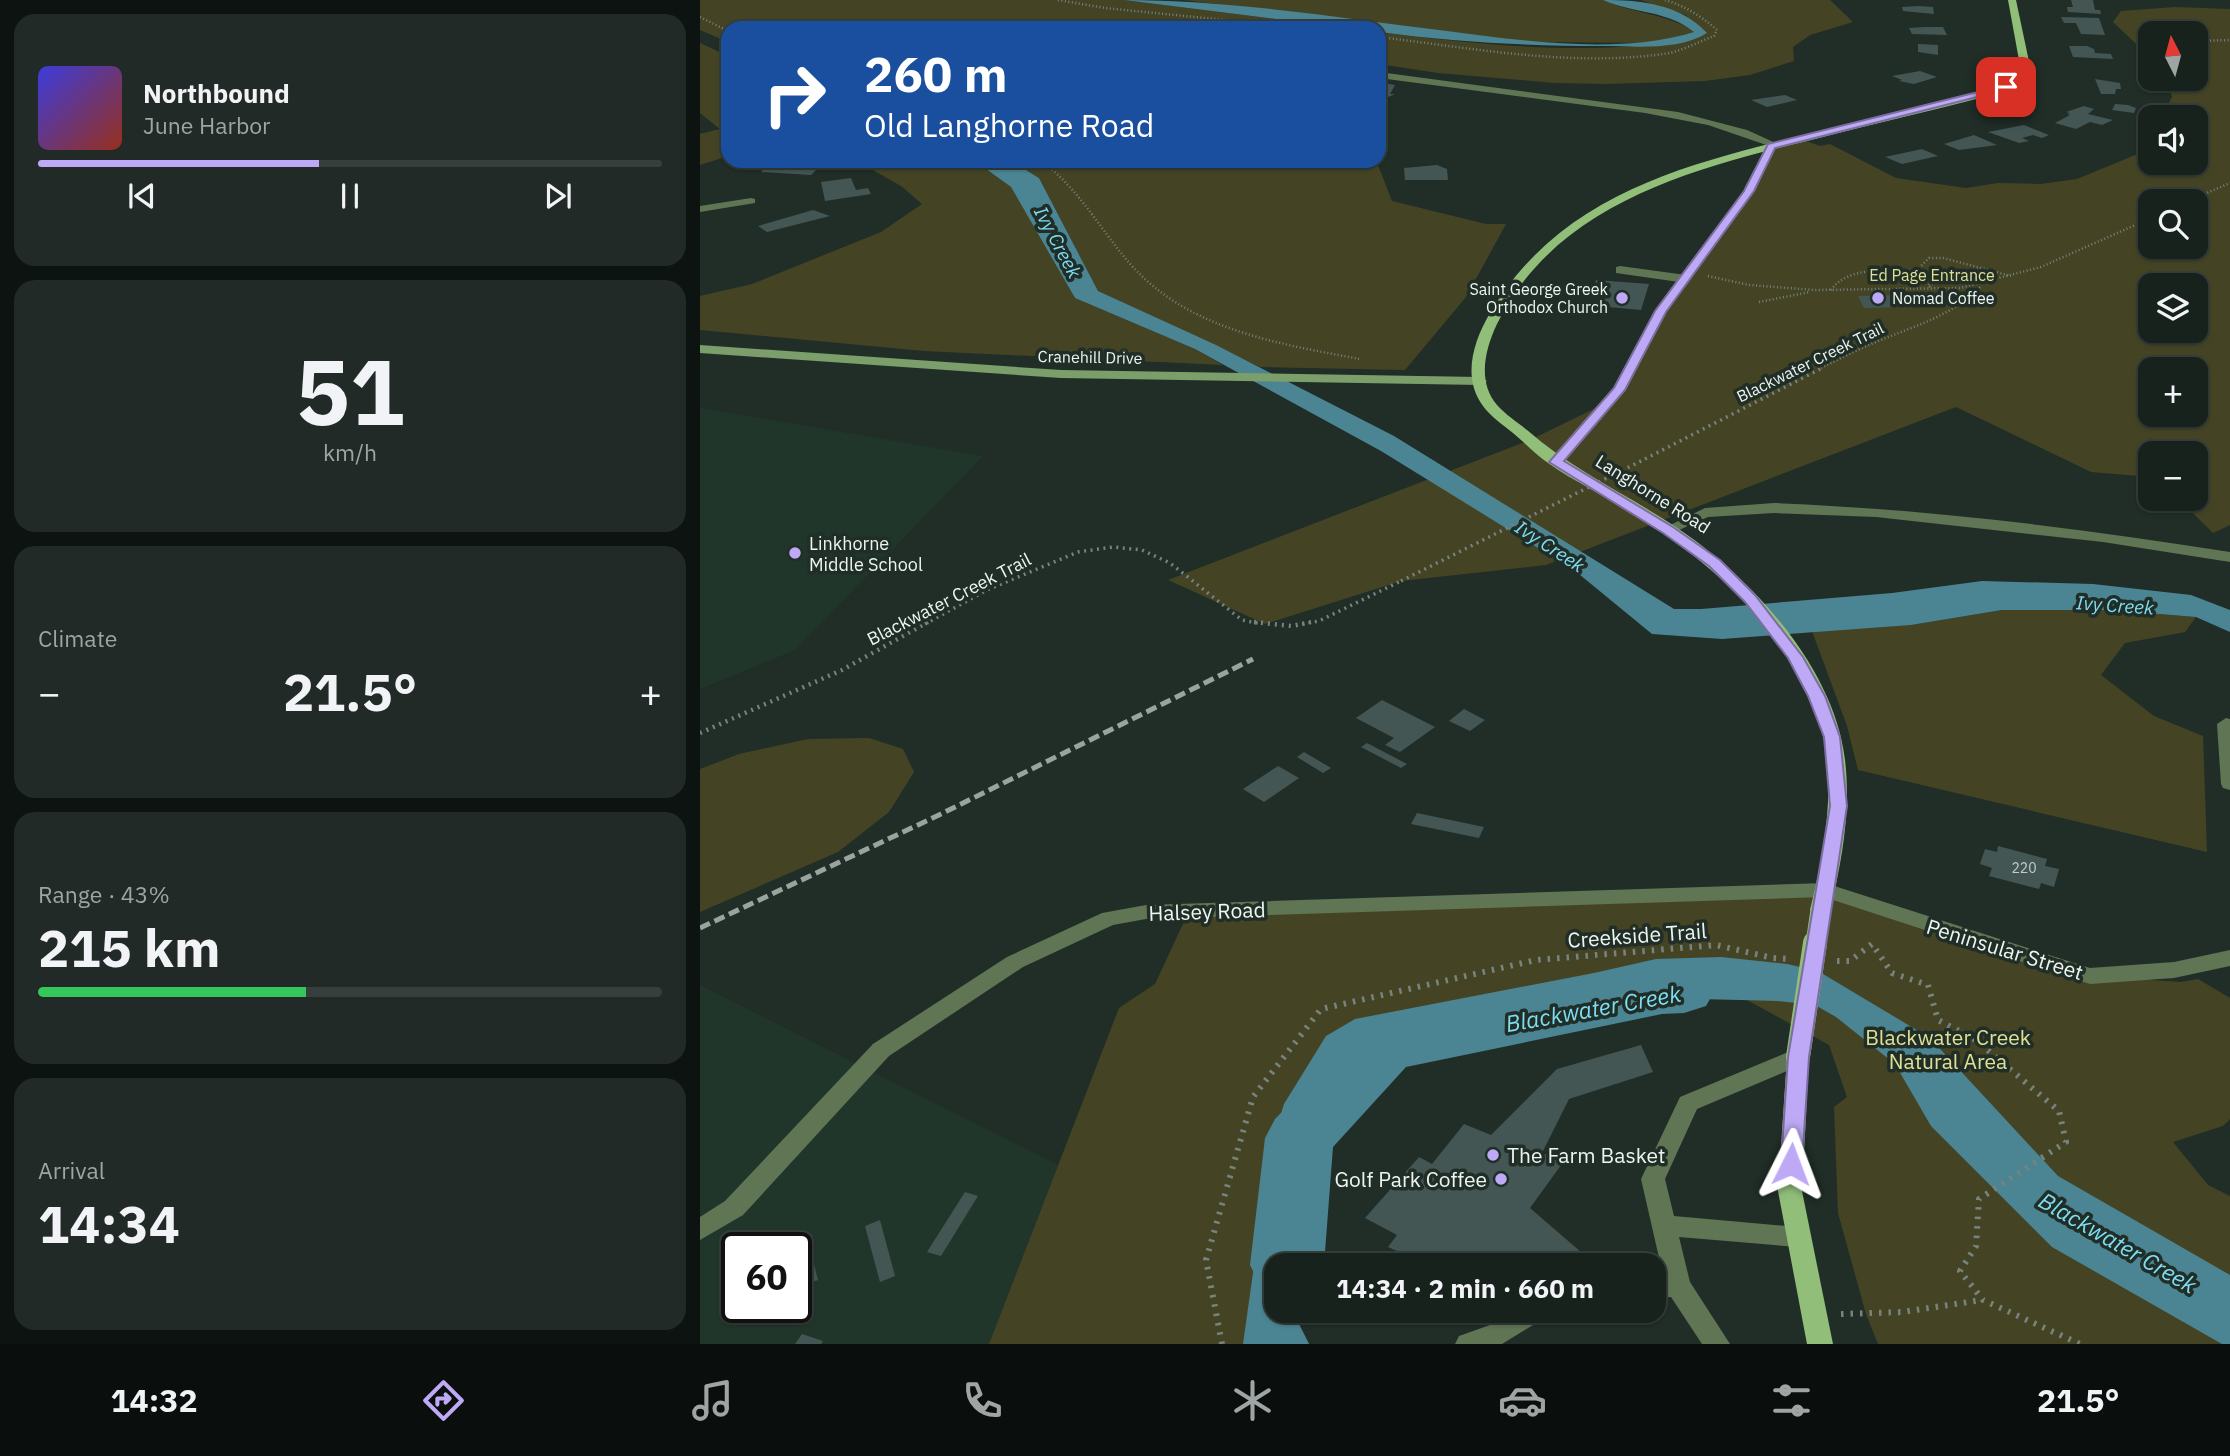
<!DOCTYPE html>
<meta charset="utf-8">
<style>
body{margin:0;font-family:"IBM Plex Sans",sans-serif;background:#212a26;color:#f1f3f6;height:100vh;display:flex;flex-direction:column;font-size:26px;white-space:nowrap}
*{box-sizing:border-box;margin:0}
p{font-size:23px;color:#9fa4a4}
.icon{flex:none;width:38px;height:38px;fill:none;stroke:currentColor;stroke-width:2;stroke-linecap:round;stroke-linejoin:round}
.map{position:relative;flex:1;overflow:hidden}
.side{display:flex;flex-direction:column;gap:14px;padding:14px;background:#0d1310;width:700px}
.side>*{flex:none}
.guide{position:absolute;left:21px;top:21px;width:665px;height:147px;border-radius:21px;box-shadow:0 2px 5px #0004,0 0 0 2px #363f3b;background:#1a4fa0;color:#fff;overflow:hidden}
.needle{width:46px;rotate:354deg}
.controls{position:absolute;left:1438px;top:21px;display:grid;gap:14px}
.controls a{display:grid;place-items:center;width:70px;height:70px;border-radius:14px;background:#18221d;box-shadow:0 2px 5px #0004,0 0 0 2px #363f3b;font-size:35px}
.speed{position:absolute;left:21px;top:1232px;display:flex;gap:14px;font-size:35px;font-weight:700;text-align:center}
.speed>*{display:grid;place-content:center;width:91px;height:91px;border-radius:50%;background:#18221d;box-shadow:0 2px 5px #0004,0 0 0 2px #363f3b;line-height:1}
.speed .limit{border:4px solid #111;border-radius:10px;background:#fff;color:#111}
.pin{position:absolute;display:grid;place-items:center;width:60px;height:60px;color:#fff;margin:-30px;border-radius:14px;box-shadow:0 4px 10px #0006}
.me{position:absolute;width:77px;margin:-38px;rotate:3deg;stroke-linejoin:round;filter:drop-shadow(0 0 5px #0008)}
.turn{display:flex;align-items:center;gap:24px;height:147px;padding:0 28px;font-size:32px}
.turn .icon{width:91px;height:91px;stroke-width:2.5}
.turn b{display:block;font-size:49px;line-height:60px}
.big{font-size:52px;font-weight:700;line-height:1.1}
.side .widget{flex:1;display:flex;flex-direction:column;justify-content:center;gap:10px;min-width:0;padding:0 24px;border-radius:21px;background:#212a26}
.side .dial{align-items:center;gap:0}
.dial b{font-size:91px;line-height:1}
.song{display:flex;align-items:center;gap:21px}
.cover{width:84px;height:84px;border-radius:10px;background:linear-gradient(135deg,hsl(240 70% 55%),hsl(10 70% 35%))}
.played{height:7px;border-radius:4px;background:linear-gradient(90deg,#bda9f5 45%,#363f3b 45%)}
.keys{display:flex;justify-content:space-around;direction:ltr}
.heat{display:flex;justify-content:space-between;align-items:center;font-size:38px;direction:ltr}
.charge{height:10px;border-radius:5px;background:linear-gradient(90deg,#34c759 43%,#363f3b 0)}
.trip{position:absolute;left:564px;top:1253px;width:402px;height:70px;border-radius:21px;background:#18221d;box-shadow:0 2px 5px #0004,0 0 0 2px #363f3b;font-weight:700;line-height:70px;text-align:center}
.menu{display:flex;height:112px;justify-content:space-around;align-items:center;background:#0a0e0c;color:#9fa4a4}
.menu .icon{width:49px;height:49px}
.menu .active{color:#bda9f5}
.menu b{font-size:32px;color:#f1f3f6}
main{display:flex;flex:1;min-height:0}
.map>svg:first-child{display:block}
.built{fill:#21362b;fill-rule:evenodd}
.green{fill:#444425;fill-rule:evenodd}
.water{fill:#4b8593}
.lines{fill:none;stroke-linecap:round;stroke-linejoin:round}
.river{fill:#4b8593;fill-rule:evenodd}
.building{fill:#445654}
.path-far3{stroke:#77837d;stroke-width:2.5;stroke-dasharray:1 2.5;stroke-linecap:butt}
.path-far2{stroke:#77837d;stroke-width:3.5;stroke-dasharray:2 4.5;stroke-linecap:butt}
.path-far1{stroke:#77837d;stroke-width:4.5;stroke-dasharray:2 5;stroke-linecap:butt}
.path{stroke:#77837d;stroke-width:6;stroke-dasharray:2.5 7;stroke-linecap:butt}
.lane{fill:#5f7554;fill-rule:evenodd}
.street{fill:#5f7554;fill-rule:evenodd}
.secondary{fill:#7b9e6a;fill-rule:evenodd}
.primary{fill:#91bf7a;fill-rule:evenodd}
.rail{stroke:#99a49f;stroke-width:5;stroke-dasharray:11 5;stroke-linecap:butt}
.path-bridge{stroke:#77837d;stroke-width:3.5;stroke-dasharray:2 4.5;stroke-linecap:butt}
.primary-bridge-far1{stroke:#91bf7a;stroke-width:19}
.primary-bridge{stroke:#91bf7a;stroke-width:24}
.route{fill:#bda9f5;stroke:#7b6e9f;stroke-width:2}
.poi-dot{fill:#bda9f5;stroke:#202e27;stroke-width:2.5}
.labels{text-anchor:middle;dominant-baseline:central;stroke-width:7;stroke-linejoin:round;paint-order:stroke}
.number-label{font-size:14px;fill:#c2cdc9}
.far-park-label{font-size:16px;fill:#dfe096;stroke:#202e27}
.far-poi-label{font-size:16px;fill:#ecf5f0;stroke:#202e27;text-anchor:end}
.far-street-label{font-size:16px;fill:#ecf5f0;stroke:#202e27}
.street-label{font-size:18px;fill:#ecf5f0;stroke:#202e27}
.poi-label{font-size:18px;fill:#ecf5f0;stroke:#202e27;text-anchor:start}
.water-label{font-size:19px;font-style:italic;fill:#7fddf4;stroke:#202e27}
.near-street-label{font-size:21px;fill:#ecf5f0;stroke:#202e27}
.near-park-label{font-size:21px;fill:#dfe096;stroke:#202e27}
.near-poi-label{font-size:21px;fill:#ecf5f0;stroke:#202e27;text-anchor:start}
.near-water-label{font-size:23px;font-style:italic;fill:#7fddf4;stroke:#202e27}
</style>
<main>
<section class="side">
<div class="widget">
<div class="song"><i class="cover"></i><div><b>Northbound</b><p>June Harbor</p></div></div>
<div class="played"></div>
<div class="keys"><svg class="icon" aria-label="previous" viewBox="0 0 24 24"><path d="M18 5L8 12l10 7zM5 5v14"/></svg><svg class="icon" aria-label="pause" viewBox="0 0 24 24"><path d="M8 5v14M16 5v14"/></svg><svg class="icon" aria-label="next" viewBox="0 0 24 24"><path d="M6 5l10 7-10 7zM19 5v14"/></svg></div>
</div>
<div class="widget dial"><b>51</b><p>km/h</p></div>
<div class="widget"><p>Climate</p>
<div class="heat"><a>−</a><b class="big">21.5°</b><a>+</a></div>
</div>
<div class="widget"><p>Range · 43%</p><b class="big">215 km</b><div class="charge"></div></div>
<div class="widget"><p>Arrival</p><b class="big">14:34</b></div>
</section>
<div class="map">
<svg width="1530" height="1344" viewBox="0 0 1530 1344">
<rect width="100%" height="100%" fill="#202e27"/>
<path class="built" d="M0 408 283 456 95 650 0 689Z
M0 985 358 1165 289 1344H0ZM37 1248H96V1307H37Z"/>
<path class="green" d="M0 0H424L647 28H28V42L0 30Z
M483 0H903C934 14 966 13 995 32L955 43 830 42Z
M940 0H1130L1153 22 1110 35 1093 47 1094 61 1050 75 1005 81 905 84 855 83 738 73 679 64V32C780 45 900 58 1000 37L986 15Z
M1475 7 1530 9V525L1513 533 1479 499H1496V453H1451V477L1391 472 1256 407 846 565 701 581 565 624 468 580 830 440 908 402 978 289 1052 185 1071 146 1100 139 1120 146 1130 144 1196 178 1266 188 1298 183 1341 184 1377 179 1445 151 1451 139V163H1496V117H1462L1472 97 1466 79H1496V33H1451V58L1413 22 1421 11ZM1451 201H1496V247H1451ZM1451 285H1496V331H1451ZM1451 369H1496V415H1451Z
M0 43 28 56V156L0 165V134L20 129 0 113Z
M157 161H275L311 187 375 298 495 349 523 365 224 351 0 330V296L52 284 181 232 222 204 201 186Z
M311 161H669L678 165 692 201 786 224H806L766 297 705 370 560 367 398 291 339 178Z
M1302 610H1411L1496 617 1485 632 1425 643 1401 675 1454 716 1503 736 1507 852 1158 770 1147 726 1112 631 1211 625Z
M169 738 203 749 214 772 189 812 138 852 0 912V769L39 754 108 739Z
M1125 890 1390 976 1481 982 1498 979 1530 998V1119L1523 1126 1473 1142 1508 1185 1530 1196V1344H1178L1166 1314 1138 1213 1134 1107 1147 1097 1129 1045 1047 1000 945 999 814 1021 686 1047 627 1110 605 1265H576V1311H599L598 1322 609 1344H289L419 1008 455 984 489 911Z"/>
<path class="water" d="M424 0C532 0 639 18 747 31 824 41 919 55 994 32 967 10 935 14 903 0 941 0 980 4 1007 33 978 51 935 46 902 46 827 46 753 42 679 32V28H647Z
M275 161H311L339 178 398 291 516 345 694 436 974 609H1001L1192 593 1282 581 1393 584 1491 595 1530 610V632L1496 617 1411 610H1302L1211 625 1022 639 952 634 874 570 681 451 495 349 375 298 311 187Z
M1021 957 1087 964 1118 971 1230 1038 1358 1176 1530 1275V1344H1522L1352 1247 1231 1126 1195 1064 1136 1017 1115 1005 1077 1001 969 998 856 1004 671 1048 631 1092 618 1145 604 1265H576V1311H599L598 1322 609 1344H543L571 1145 584 1104 626 1036 655 1019 894 973 956 959Z"/>
<g class="lines">
<path class="river" d="M984 967 1006 974 1015 990 1006 1006 984 1013 962 1014 706 1067 633 1147 624 1265H576V1292L561 1287 550 1265 565 1138 575 1119 663 1030 686 1022 962 968Z"/>
</g>
<path class="building" d="M1371 0H1393L1395 10H1400L1401 14 1368 12 1367 7H1373Z
M1218 6 1233 7 1234 14 1203 11 1202 7Z
M1361 17 1399 18 1405 35 1381 34 1376 23H1364Z
M1226 27H1243L1247 35 1212 34 1209 28Z
M1218 44 1238 45V55L1218 52Z
M1369 46H1387L1394 49 1395 53 1411 54 1413 59 1373 57Z
M1220 71 1237 77 1214 84 1199 81 1202 80 1192 76Z
M1395 79 1420 83 1421 89H1416L1415 94H1401Z
M683 83 695 85 690 94H695L679 101V87Z
M1085 95 1097 100 1067 107 1051 100Z
M1415 104 1428 105 1436 108 1434 113 1412 110Z
M1384 106 1394 109 1388 114 1413 120 1402 125 1390 122 1376 129 1355 123 1370 115 1367 114 1370 113 1366 112Z
M1324 125 1349 135 1342 138 1333 135 1322 138 1329 141 1319 143 1288 132Z
M1274 135 1297 145 1259 150 1244 144Z
M1222 149 1238 156 1202 164 1185 157Z
M54 161 109 166 113 162H124L111 175 61 172 65 168H46Z
M737 165 747 169 748 180H705L704 168Z
M151 178 156 190 168 188 171 194 125 201 121 182Z
M113 210 130 216 67 232 58 226Z
M896 280 949 284 941 310 897 306 903 291 892 290Z
M1195 295 1202 307 1164 308 1158 296Z
M682 700 735 727 700 752 685 745 694 738 656 718Z
M764 709 785 720 770 731 749 721Z
M667 743 707 764 701 768 661 747Z
M604 752 631 768 623 773 597 757Z
M578 766 599 778 564 802 543 789Z
M717 813 784 827 779 838 711 824Z
M1298 846 1347 859 1345 866 1359 869 1354 887 1341 883 1339 889 1289 876 1292 868 1280 864 1285 849 1297 852Z
M941 1045 953 1072 869 1099 842 1153 864 1161 830 1208 882 1253 868 1265H761L754 1259 748 1265H737L715 1252 708 1256 688 1247 697 1235 665 1218 719 1157 732 1164 764 1124 791 1135 857 1069Z
M265 1192 278 1196 241 1256 227 1252Z
M180 1220 195 1276 180 1282 165 1226Z
M108 1242 118 1280 96 1288V1246Z
M102 1334 123 1341 121 1344H95Z"/>
<g class="lines">
<path class="path-far3" d="M358 0 405 8 605 28
M0 17 28 31
M679 37C772 48 870 67 963 54 980 52 998 42 1014 36L1017 30C1001 16 985 6 965 0
M1496 41 1530 40
M1454 82 1456 79
M341 161C380 189 400 230 432 266 490 330 579 344 660 359
M1488 201 1530 183
M1217 270 1222 275 1234 278 1236 283 1228 285 1232 289
M1008 276 1049 285 1114 290 1260 288 1341 267 1451 218
M1131 290C1149 265 1190 271 1217 270L1229 258H1243L1311 276
M1059 302 1110 292
M1121 368C1139 359 1157 350 1176 342 1214 326 1253 316 1282 285"/>
<path class="path-far2" d="M945 459 1124 367
M225 624 287 590 378 552 413 547 442 550 470 563 542 620 562 624
M602 624 619 621 701 581"/>
<path class="path-far1" d="M554 622 592 626 611 622
M0 733 142 670 228 622"/>
<path class="path" d="M1137 961H1150L1172 944 1192 973 1228 985 1238 1020 1276 1040 1359 1111 1366 1142 1279 1199 1276 1246 1260 1271 1283 1300 1380 1344
M1141 1314 1202 1312 1282 1300
M522 1344 506 1260 553 1097 621 1009 836 960 1016 945 1073 958 1090 959"/>
<path class="lane" d="M679 72 978 112 1047 130 1080 145 1075 148 1008 125 945 113 679 78Z
M920 266 986 275 992 279 986 283 916 273V267Z
M1074 503C1227 509 1379 528 1530 552V562L1403 542 1176 517 1074 513 1008 517 968 535 960 530 1005 508Z
M181 1041 189 1044 192 1050 189 1056 43 1215 0 1240V1217L25 1201 173 1044Z
M1098 1048 1106 1051 1109 1057 1106 1063 997 1109 965 1179 974 1216 1097 1227 1106 1230 1109 1237 1106 1244 1097 1247 979 1237 990 1282 1030 1344H1002L971 1297 954 1298V1276L963 1275 941 1179 980 1097Z
M813 1311H847L843 1319 802 1344H755L759 1336 790 1325Z"/>
<path class="street" d="M1067 144 1076 146 1055 191 967 311 926 390 861 465H851L849 462 851 459 913 388 955 311 1044 191Z
M51 198 55 199V203L0 212V206Z
M1526 718 1530 719V790L1523 788 1521 784 1517 724Z
M1125 883 1390 968 1474 962 1530 950V966L1474 978 1390 984 1124 897 446 919 413 925 323 967 189 1056 181 1059 173 1056 170 1050 173 1044 307 957 402 913 446 905Z"/>
<path class="secondary" d="M0 345 361 370 780 377 787 381 780 385 361 378 0 353Z"/>
<path class="primary" d="M1308 0H1316L1331 71 1317 84 1288 96C1230 111 1173 124 1115 139 995 168 856 203 797 324 785 349 777 382 797 405 806 415 817 422 827 430 869 467 918 490 965 520 1044 569 1134 664 1145 760 1151 811 1142 861 1130 910L1127 915H1113L1110 910C1122 861 1132 811 1127 760 1116 655 1018 565 933 513 905 496 875 482 848 463 835 454 825 443 813 433 802 424 791 417 783 406 762 378 773 342 790 313 859 197 978 166 1101 136 1161 121 1221 107 1281 92L1303 84 1321 71Z
M1098 1048 1106 1051 1109 1057 1102 1191 1133 1344H1107L1078 1191 1087 1057 1090 1051Z"/>
<path class="rail" d="M0 928 239 815 553 659"/>
<path class="path-bridge" d="M701 581 945 459"/>
<path class="primary-bridge-far1" d="M1115 944 1120 910"/>
<path class="primary-bridge" d="M1098 1057 1115 943"/>
</g>
<path class="route" d="M1306 85H1309V89L1075 148 1054 191 966 312 925 390 864 461 973 527 1020 560 1055 595 1103 657 1125 696 1140 737 1147 806 1109 1057 1102 1164 1099 1170 1091 1173 1084 1170 1081 1164 1088 1057 1130 806 1124 737 1108 696 1088 658 1045 602 1009 566 963 533 849 462 914 388 955 311 1044 191 1068 144Z"/>
<g class="poi-dot">
<circle cx="922" cy="298" r="7"/>
<circle cx="1178" cy="298" r="7"/>
<circle cx="95" cy="553" r="7"/>
<circle cx="793" cy="1155" r="7"/>
<circle cx="801" cy="1179" r="7"/>
</g>
<g class="labels">
<g class="number-label">
<text x="1324" y="868">220</text>
</g>
<g class="far-park-label">
<text x="1232" y="275">Ed Page Entrance</text>
</g>
<g class="far-poi-label">
<text x="908" y="289">Saint George Greek<tspan x="908" dy="18">Orthodox Church</tspan></text>
<text x="1192" y="298" text-anchor="start">Nomad Coffee</text>
</g>
<g class="far-street-label">
<text transform="translate(390 357) rotate(1)">Cranehill Drive</text>
<text transform="translate(1110 362) rotate(-26)">Blackwater Creek Trail</text>
</g>
<g class="street-label">
<text transform="translate(953 494) rotate(32)">Langhorne Road</text>
<text transform="translate(249 599) rotate(-27)">Blackwater Creek Trail</text>
</g>
<g class="poi-label">
<text x="109" y="543">Linkhorne<tspan x="109" dy="21">Middle School</tspan></text>
</g>
<g class="water-label">
<text transform="translate(358 242) rotate(62)">Ivy Creek</text>
<text transform="translate(850 546) rotate(33)">Ivy Creek</text>
<text transform="translate(1415 605) rotate(4)">Ivy Creek</text>
</g>
<g class="near-street-label">
<text transform="translate(507 911) rotate(-2)">Halsey Road</text>
<text transform="translate(937 935) rotate(-4)">Creekside Trail</text>
<text transform="translate(1305 949) rotate(17)">Peninsular Street</text>
</g>
<g class="near-park-label">
<text x="1248" y="1037">Blackwater Creek<tspan x="1248" dy="24">Natural Area</tspan></text>
</g>
<g class="near-poi-label">
<text x="807" y="1155">The Farm Basket</text>
<text x="787" y="1179" text-anchor="end">Golf Park Coffee</text>
</g>
<g class="near-water-label">
<text transform="translate(893 1008) rotate(-10)">Blackwater Creek</text>
<text transform="translate(1418 1242) rotate(30)">Blackwater Creek</text>
</g>
</g>
</svg>
<div class="controls">
<a><svg class="needle" viewBox="-14 -14 28 28"><path d="M0-13l5 13h-10z" fill="#e53935"/><path d="M0 13l5-13h-10z" fill="#9fa4a4"/></svg></a>
<a><svg class="icon" aria-label="sound" viewBox="0 0 24 24"><path d="M4 9h4l5-4v14l-5-4H4zM17 9q2 3 0 6"/></svg></a>
<a><svg class="icon" aria-label="search" viewBox="0 0 24 24"><circle cx="10" cy="10" r="6"/><path d="M15 15l6 6"/></svg></a>
<a><svg class="icon" aria-label="layers" viewBox="0 0 24 24"><path d="M12 4l9 5-9 5-9-5zM3 14l9 5 9-5"/></svg></a>
<a>+</a>
<a>−</a>
</div>
<div class="speed"><div class="limit">60</div></div>
<div class="pin" style="left:1306px;top:87px;background:#d93025"><svg class="icon" aria-label="arrive" viewBox="0 0 24 24"><path d="M6 21V4h12l-3 4 3 4H6"/></svg></div>
<svg class="me" style="left:1091px;top:1164px" viewBox="-20 -20 40 40"><path d="M0-17L14 15 0 8-14 15z" fill="#bda9f5" stroke="#fff" stroke-width="4"/></svg>
<div class="trip">14:34 · 2 min · 660 m</div>
<div class="guide">
<div class="turn"><svg class="icon" aria-label="right" viewBox="0 0 24 24"><path d="M7 20v-9h11M14 6l5 5-5 5"/></svg><div><b>260 m</b>Old Langhorne Road</div></div>
</div>
</div>
</main>
<nav class="menu">
<b>14:32</b>
<svg class="icon active" aria-label="directions" viewBox="0 0 24 24"><path d="M12 3l9 9-9 9-9-9zM9 14v-3h6M13 9l2 2-2 2"/></svg>
<svg class="icon" aria-label="music" viewBox="0 0 24 24"><path d="M9 18V5l10-2v13"/><circle cx="6" cy="18" r="3"/><circle cx="16" cy="16" r="3"/></svg>
<svg class="icon" aria-label="phone" viewBox="0 0 24 24"><path d="M5 4h4l2 5-3 2q2 4 5 5l2-3 5 2v4C11 20 4 13 5 4z"/></svg>
<svg class="icon" aria-label="climate" viewBox="0 0 24 24"><path d="M12 3v18M4 7l16 10M4 17L20 7"/></svg>
<svg class="icon" aria-label="car" viewBox="0 0 24 24"><path d="M5 17H2v-5l4-1 3-4h7l3 4 3 1v5h-3M9 17h6M6 11h13"/><circle cx="7" cy="17" r="2"/><circle cx="17" cy="17" r="2"/></svg>
<svg class="icon" aria-label="filters" viewBox="0 0 24 24"><path d="M4 7h16M4 17h16"/><circle cx="9" cy="7" r="2"/><circle cx="15" cy="17" r="2"/></svg>
<b>21.5°</b>
</nav>
